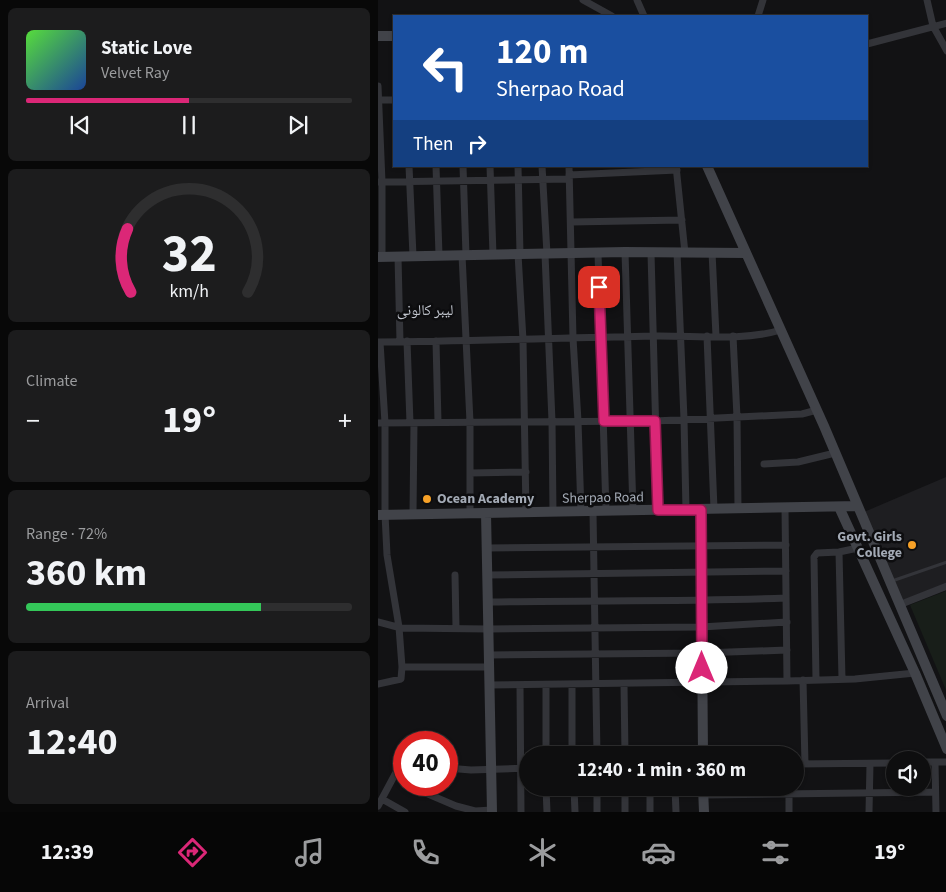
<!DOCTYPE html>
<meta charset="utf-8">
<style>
body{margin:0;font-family:"Source Sans 3","Noto Naskh Arabic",sans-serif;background:#1c1c1d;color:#f1f3f6;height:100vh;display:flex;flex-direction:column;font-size:19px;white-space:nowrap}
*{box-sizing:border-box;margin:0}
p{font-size:16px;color:#9b9c9e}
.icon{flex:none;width:28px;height:28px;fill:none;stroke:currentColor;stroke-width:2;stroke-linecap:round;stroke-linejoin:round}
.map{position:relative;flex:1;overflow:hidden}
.side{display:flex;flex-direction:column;gap:8px;padding:8px;background:#080808;width:378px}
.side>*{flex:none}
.top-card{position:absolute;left:15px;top:15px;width:475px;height:152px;border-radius:0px;box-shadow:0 1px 4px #0004,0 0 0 1px #2e2e2f;background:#1a4fa0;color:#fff;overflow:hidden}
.buttons{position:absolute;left:508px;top:751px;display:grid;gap:10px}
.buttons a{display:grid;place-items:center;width:45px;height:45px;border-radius:50%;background:#0e0e0f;box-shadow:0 1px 4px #0004,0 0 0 1px #2e2e2f;font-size:25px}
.speed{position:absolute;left:15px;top:731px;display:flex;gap:10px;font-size:25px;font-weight:700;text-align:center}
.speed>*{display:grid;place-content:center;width:65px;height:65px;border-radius:50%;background:#0e0e0f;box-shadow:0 1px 4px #0004,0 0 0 1px #2e2e2f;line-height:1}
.speed .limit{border:8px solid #d22;background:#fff;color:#111}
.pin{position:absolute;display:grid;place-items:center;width:42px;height:42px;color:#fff;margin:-21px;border-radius:10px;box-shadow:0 2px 8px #0006}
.me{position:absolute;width:55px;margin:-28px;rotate:0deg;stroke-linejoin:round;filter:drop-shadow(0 0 4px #0008)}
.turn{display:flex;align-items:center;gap:18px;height:105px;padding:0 20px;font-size:22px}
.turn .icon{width:65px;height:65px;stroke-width:2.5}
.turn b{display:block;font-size:35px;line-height:42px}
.then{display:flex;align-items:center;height:48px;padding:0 20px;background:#0003;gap:10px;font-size:19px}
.big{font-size:38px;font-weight:700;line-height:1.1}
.side .tile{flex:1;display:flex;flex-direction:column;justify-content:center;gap:8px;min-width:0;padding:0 18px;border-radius:8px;background:#1c1c1d}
.side .dial{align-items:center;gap:0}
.dial svg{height:130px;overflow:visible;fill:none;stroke:#2e2e2f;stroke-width:7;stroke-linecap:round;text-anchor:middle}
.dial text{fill:#f1f3f6;stroke:none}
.song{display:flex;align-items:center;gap:15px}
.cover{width:60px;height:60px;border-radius:8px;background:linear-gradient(135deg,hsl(110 70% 55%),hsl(220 70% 35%))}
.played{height:5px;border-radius:2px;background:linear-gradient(90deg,#db2777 50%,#2e2e2f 50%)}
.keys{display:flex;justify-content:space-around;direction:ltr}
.heat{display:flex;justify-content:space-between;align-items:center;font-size:28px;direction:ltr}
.charge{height:8px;border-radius:4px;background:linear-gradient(90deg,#34c759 72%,#2e2e2f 0)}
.trip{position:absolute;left:141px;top:746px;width:285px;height:50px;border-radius:25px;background:#0e0e0f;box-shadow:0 1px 4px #0004,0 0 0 1px #2e2e2f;font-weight:700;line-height:50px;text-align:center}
.dock{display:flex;height:80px;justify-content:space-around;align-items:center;background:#060606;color:#9b9c9e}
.dock .icon{width:35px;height:35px}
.dock .active{color:#db2777}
.dock b{font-size:22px;color:#f1f3f6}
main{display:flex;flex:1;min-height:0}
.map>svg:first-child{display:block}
.built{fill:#1e1e21}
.green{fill:#181e19}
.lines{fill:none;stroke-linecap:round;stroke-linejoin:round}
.lane{stroke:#333439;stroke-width:3}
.street{stroke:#333439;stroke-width:7}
.secondary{stroke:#414349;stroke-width:10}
.route-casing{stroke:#8e194d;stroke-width:12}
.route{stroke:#db2777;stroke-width:9}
.poi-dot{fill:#f7a127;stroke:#0d0d0f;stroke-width:2}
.labels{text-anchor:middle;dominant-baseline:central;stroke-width:5;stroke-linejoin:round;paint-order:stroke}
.street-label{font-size:14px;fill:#a3aab5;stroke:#0d0d0f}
.poi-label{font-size:14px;font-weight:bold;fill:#a3aab5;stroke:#0d0d0f;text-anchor:start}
.neighbourhood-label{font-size:15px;fill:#c4c8d1;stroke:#0d0d0f}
</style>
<main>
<section class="side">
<div class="tile">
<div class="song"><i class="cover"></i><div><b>Static Love</b><p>Velvet Ray</p></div></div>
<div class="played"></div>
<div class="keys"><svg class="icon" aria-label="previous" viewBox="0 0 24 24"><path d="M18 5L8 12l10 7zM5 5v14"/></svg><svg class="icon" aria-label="pause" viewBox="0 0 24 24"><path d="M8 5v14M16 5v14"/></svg><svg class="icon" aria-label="next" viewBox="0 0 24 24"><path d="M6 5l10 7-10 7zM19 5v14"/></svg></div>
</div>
<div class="tile dial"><svg viewBox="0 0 100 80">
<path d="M14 69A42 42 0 1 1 86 69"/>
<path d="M14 69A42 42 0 0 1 12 30" stroke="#db2777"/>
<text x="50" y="56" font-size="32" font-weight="700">32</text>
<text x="50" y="72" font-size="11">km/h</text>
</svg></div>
<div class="tile"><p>Climate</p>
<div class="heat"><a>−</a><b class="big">19°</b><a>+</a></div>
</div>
<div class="tile"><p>Range · 72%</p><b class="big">360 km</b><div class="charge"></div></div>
<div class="tile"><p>Arrival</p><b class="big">12:40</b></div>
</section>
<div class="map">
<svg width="569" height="812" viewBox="0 0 569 812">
<rect width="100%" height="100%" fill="#121214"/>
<path class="built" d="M568 477V583L524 601 486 512Z"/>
<path class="green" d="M568 591V690L532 605Z"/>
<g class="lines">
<path class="lane" d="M514 581 569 562"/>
<path class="street" d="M205 0 234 16
M259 0 266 16
M549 0 555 26 569 51
M380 16 385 0
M489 44 569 23
M0 86 4 182V257
M0 100H16
M31 166 35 256
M58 166 61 255
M85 166 88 255
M112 166 115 255
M140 166 142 254
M164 166 169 254
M191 166 195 338 200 421 203 512
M298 166 307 253
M191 175 299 170
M0 182 191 179
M193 222 304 220
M247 252 255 511
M299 252 306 419 308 510
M334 252 338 336
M220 253 228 511
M273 253 280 510
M140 254 145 340 148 513
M167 254 174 421 175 512
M84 255 92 422V514
M20 256 22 342
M329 336 336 509
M355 336 359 417 360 509
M29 341 32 423
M58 341 60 422
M0 342C91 341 183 338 274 336 316 335 362 342 403 330
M2 342 7 423V514L9 555 21 627 24 667H111
M0 423 277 421 424 414 439 410
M386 464 420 462 457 453
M92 473 148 472
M407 508 409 681
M215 512 219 755
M35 514 36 423
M109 548 408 545
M461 552 464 679
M77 575 78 628
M109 575 408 571
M110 602C210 600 309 602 408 598
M521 605 569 586
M0 622 23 628 111 629 323 627 409 622
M111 655 324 653 409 650
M425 680 427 764
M438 680 436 557 439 553 461 552 480 548
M0 684 23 679 24 667
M246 684 247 755
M111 685 409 681 477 679 537 673
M142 685 143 812
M168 755V685
M194 755V684
M544 762H569
M557 762 558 812
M418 764 516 763
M69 768 93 770 150 768
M29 785 78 806 97 811 114 810
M168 788 169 812
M196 788 197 812
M219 788V812
M272 788V812
M297 788 298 812
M411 788V812
M325 795 557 792
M4 799 27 812
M0 806 23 763 26 761
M247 812V788
M491 812 492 764"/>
<path class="secondary" d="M0 36H16
M329 166 446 426 569 716
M0 257 247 252 368 253
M461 507 537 673 569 749
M323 509 325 755
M108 513 114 812
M0 515 480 506
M325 788 326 812"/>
</g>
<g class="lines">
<defs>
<path id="route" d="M221 287 226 421H277L280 510H323L324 668"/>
</defs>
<use href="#route" class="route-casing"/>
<use href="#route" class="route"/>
</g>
<g class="poi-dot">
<circle cx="49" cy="499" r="5"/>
<circle cx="534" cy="545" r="5"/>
</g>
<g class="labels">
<g class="street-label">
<text transform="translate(225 498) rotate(-1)">Sherpao Road</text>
</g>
<g class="poi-label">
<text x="59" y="499">Ocean Academy</text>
<text x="524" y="537" text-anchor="end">Govt. Girls<tspan x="524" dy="16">College</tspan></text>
</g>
<g class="neighbourhood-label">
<text x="47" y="310">لیبر کالونی</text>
</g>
</g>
</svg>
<div class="buttons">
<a><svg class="icon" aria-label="sound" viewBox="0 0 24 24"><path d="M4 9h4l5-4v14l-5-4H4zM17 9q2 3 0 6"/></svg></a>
</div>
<div class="speed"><div class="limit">40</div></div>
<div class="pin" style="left:221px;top:287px;background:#d93025"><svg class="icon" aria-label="arrive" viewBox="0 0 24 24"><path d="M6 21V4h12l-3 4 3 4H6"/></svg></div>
<svg class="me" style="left:324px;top:668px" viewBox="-20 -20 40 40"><circle r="19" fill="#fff"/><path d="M0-13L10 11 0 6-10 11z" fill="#db2777"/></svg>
<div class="trip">12:40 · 1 min · 360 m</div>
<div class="top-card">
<div class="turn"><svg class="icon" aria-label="left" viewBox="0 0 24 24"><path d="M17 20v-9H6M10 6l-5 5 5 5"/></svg><div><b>120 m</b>Sherpao Road</div></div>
<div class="then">Then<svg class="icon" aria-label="right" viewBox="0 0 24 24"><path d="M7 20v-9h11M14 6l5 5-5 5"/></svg></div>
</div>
</div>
</main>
<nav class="dock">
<b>12:39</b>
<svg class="icon active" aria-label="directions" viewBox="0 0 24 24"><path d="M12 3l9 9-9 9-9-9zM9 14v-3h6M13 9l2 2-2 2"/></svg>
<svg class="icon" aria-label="music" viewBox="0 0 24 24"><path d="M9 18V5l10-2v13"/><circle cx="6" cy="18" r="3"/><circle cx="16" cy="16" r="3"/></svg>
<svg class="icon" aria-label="phone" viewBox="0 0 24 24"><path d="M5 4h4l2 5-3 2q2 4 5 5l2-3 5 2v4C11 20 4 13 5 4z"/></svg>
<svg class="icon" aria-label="climate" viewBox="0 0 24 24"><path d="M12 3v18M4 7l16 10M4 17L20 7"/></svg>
<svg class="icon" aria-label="car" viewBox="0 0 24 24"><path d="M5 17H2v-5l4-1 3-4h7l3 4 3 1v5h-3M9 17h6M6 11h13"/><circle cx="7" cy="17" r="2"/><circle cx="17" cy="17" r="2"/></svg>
<svg class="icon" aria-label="filters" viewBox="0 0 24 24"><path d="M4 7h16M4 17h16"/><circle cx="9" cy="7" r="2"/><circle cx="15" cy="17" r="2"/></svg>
<b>19°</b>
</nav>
